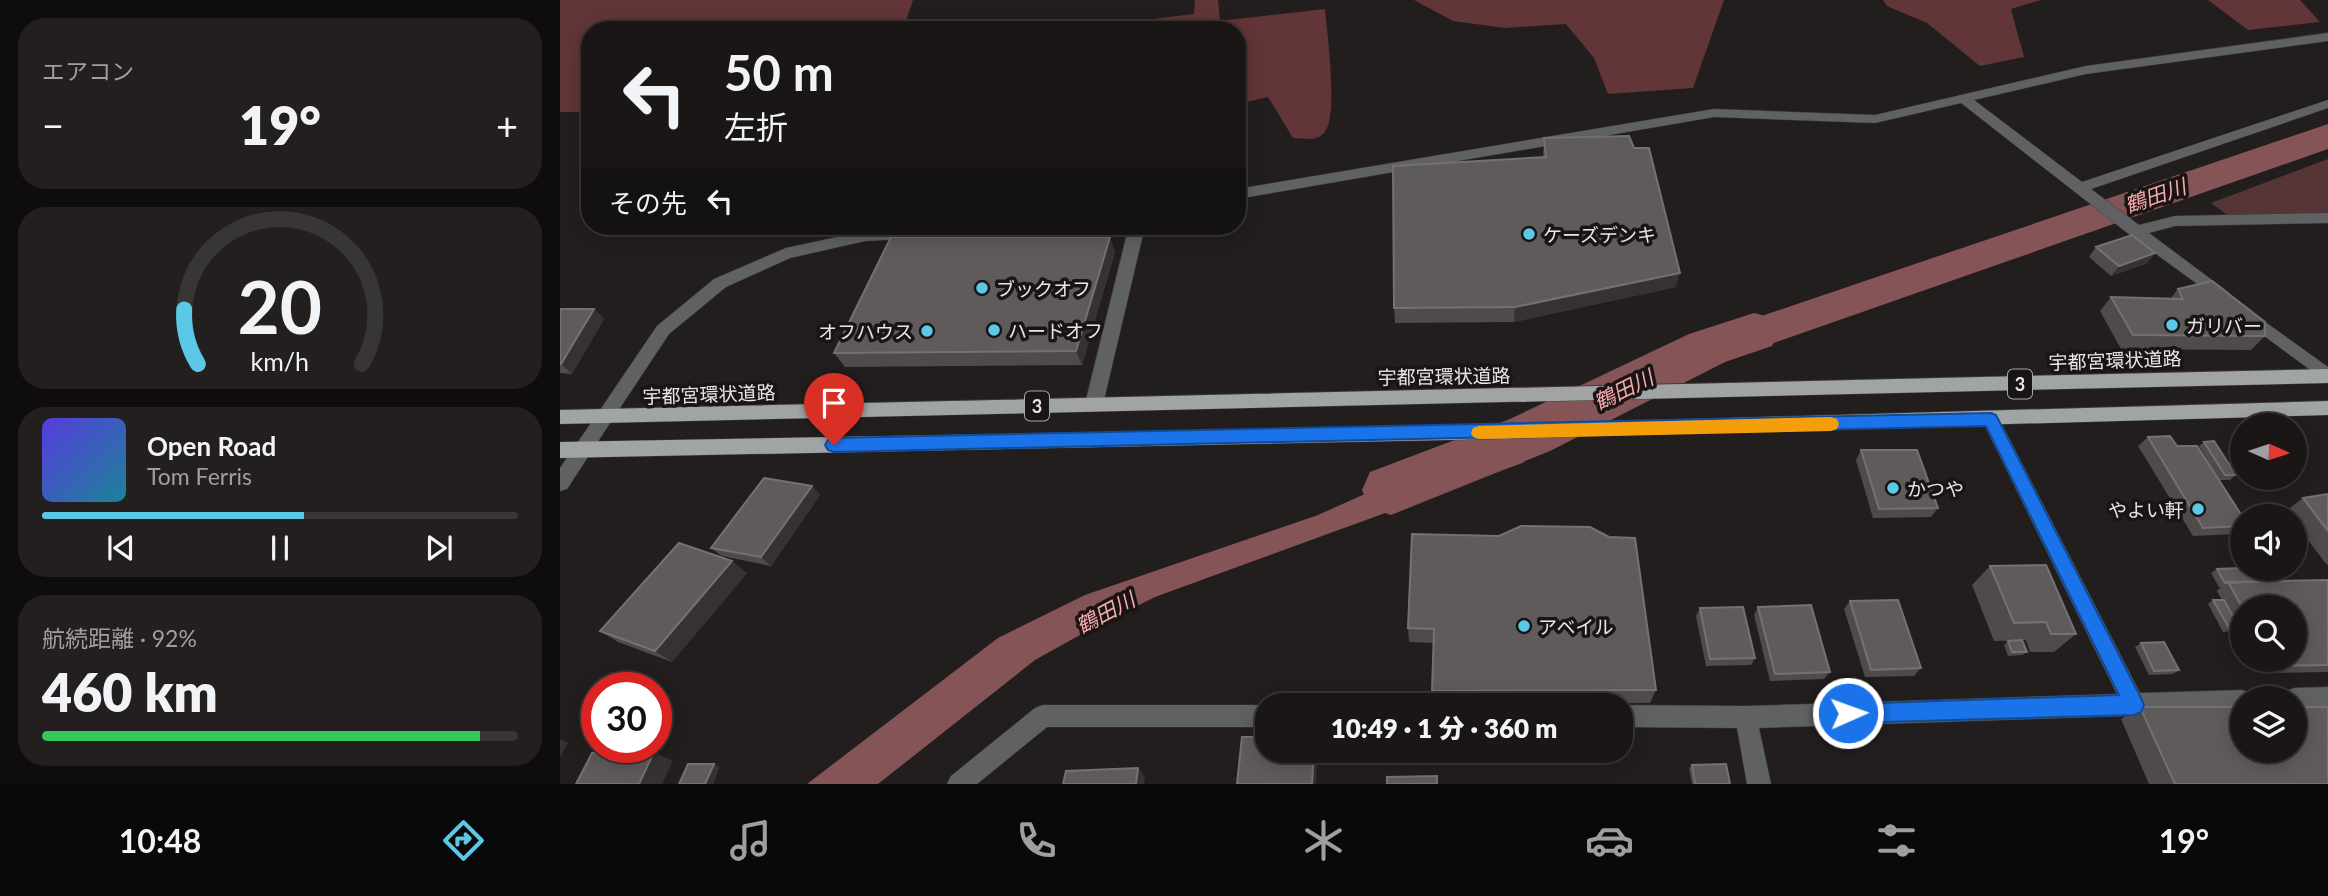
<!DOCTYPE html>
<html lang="ja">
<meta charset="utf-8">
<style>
body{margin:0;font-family:Lato,"Noto Sans JP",sans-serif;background:#231f1f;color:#f1f3f6;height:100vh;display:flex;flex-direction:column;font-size:26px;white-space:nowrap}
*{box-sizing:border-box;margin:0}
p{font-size:23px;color:#9f9fa1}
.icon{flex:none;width:38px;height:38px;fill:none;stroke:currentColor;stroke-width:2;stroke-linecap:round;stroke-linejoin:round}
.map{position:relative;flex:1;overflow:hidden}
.side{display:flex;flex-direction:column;gap:18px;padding:18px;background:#0e0c0c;width:560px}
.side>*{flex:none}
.hud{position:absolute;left:21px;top:21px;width:665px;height:214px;border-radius:28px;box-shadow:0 4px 18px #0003,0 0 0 2px #383535;background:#1a1616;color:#f1f3f6;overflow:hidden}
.needle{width:46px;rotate:93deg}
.fabs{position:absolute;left:1670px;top:413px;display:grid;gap:14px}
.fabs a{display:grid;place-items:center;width:77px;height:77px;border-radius:50%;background:#1a1616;box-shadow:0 4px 18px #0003,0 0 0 2px #383535;font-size:35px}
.speed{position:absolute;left:21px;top:672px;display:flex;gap:14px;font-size:35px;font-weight:700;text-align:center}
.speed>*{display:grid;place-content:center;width:91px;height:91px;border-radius:50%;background:#1a1616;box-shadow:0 4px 18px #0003,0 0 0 2px #383535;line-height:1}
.speed .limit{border:10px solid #d22;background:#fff;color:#111}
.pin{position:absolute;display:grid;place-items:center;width:60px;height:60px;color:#fff;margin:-72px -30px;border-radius:50% 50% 50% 0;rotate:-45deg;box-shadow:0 0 7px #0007}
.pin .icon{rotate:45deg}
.me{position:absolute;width:77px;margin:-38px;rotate:88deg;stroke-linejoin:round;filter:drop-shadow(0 0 5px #0008)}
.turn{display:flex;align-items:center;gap:24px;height:147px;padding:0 28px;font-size:32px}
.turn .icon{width:91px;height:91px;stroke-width:2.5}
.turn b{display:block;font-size:49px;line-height:60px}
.then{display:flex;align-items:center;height:66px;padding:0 28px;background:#0003;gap:14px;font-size:26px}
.big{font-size:52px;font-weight:800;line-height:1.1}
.side .widget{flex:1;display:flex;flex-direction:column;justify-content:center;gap:10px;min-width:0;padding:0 24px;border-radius:28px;background:#231f1f}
.side .dial{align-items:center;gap:0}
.dial svg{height:182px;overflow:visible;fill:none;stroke:#383535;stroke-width:7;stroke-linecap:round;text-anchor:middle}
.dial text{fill:#f1f3f6;stroke:none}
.song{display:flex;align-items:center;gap:21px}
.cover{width:84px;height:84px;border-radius:10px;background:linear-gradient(135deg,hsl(250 70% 55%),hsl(190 70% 35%))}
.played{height:7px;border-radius:4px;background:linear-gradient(90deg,#5ac8e6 55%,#383535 55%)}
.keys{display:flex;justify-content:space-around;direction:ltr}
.heat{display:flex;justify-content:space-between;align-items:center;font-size:38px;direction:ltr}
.charge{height:10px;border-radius:5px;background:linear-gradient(90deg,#34c759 92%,#383535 0)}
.trip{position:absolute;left:695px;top:693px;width:378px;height:70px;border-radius:28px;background:#1a1616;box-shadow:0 4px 18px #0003,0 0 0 2px #383535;font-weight:800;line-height:70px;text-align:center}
.menu{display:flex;height:112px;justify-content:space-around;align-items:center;background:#0a0909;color:#9f9fa1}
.menu .icon{width:49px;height:49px}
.menu .current{color:#5ac8e6}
.menu b{font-size:32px;color:#f1f3f6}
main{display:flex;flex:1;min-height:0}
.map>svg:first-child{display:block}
.green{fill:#553536}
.forest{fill:#623538}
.water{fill:#855456}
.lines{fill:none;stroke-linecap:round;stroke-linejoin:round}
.river{fill:#855456;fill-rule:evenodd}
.minor-casing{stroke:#3e3a3a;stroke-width:1}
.tertiary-casing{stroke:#3e3a3a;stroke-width:1}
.primary-casing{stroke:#3e3a3a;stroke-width:1}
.minor{fill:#5f6162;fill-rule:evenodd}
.tertiary{fill:#5f6162;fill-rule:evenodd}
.primary{fill:#a0a4a5;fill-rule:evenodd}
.wall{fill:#4f4b4b}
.shaded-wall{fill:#363232}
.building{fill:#5f5b5b;stroke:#747171;stroke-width:2}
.route{fill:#1a73e8;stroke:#114b97;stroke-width:2}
.slow{fill:#f59e0b}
.poi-dot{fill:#5ac8e6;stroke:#191515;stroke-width:2.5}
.labels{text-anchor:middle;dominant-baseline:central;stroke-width:7;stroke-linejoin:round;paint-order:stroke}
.shield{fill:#191515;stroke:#aaa7a7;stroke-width:2}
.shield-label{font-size:18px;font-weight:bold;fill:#e8e5e5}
.poi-label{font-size:19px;fill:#e8e5e5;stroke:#191515;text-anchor:start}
.street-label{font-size:19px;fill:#e8e5e5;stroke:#191515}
.water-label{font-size:21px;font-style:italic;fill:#faaaad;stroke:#191515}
</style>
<main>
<section class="side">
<div class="widget"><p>エアコン</p>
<div class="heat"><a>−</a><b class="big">19°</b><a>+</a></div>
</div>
<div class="widget dial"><svg viewBox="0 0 100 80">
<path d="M14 69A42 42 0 1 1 86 69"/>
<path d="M14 69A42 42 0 0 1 8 45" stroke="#5ac8e6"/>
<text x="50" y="56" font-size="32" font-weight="700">20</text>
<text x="50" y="72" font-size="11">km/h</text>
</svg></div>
<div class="widget">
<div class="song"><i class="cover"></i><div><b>Open Road</b><p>Tom Ferris</p></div></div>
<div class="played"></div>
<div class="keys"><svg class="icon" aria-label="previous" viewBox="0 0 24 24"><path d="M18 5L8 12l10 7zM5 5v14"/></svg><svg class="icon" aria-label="pause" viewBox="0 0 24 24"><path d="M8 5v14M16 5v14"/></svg><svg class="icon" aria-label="next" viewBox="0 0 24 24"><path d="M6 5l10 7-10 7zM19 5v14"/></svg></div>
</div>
<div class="widget"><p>航続距離 · 92%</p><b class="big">460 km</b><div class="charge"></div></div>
</section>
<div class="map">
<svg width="1768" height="784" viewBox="0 0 1768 784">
<rect width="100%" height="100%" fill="#221e1e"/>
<path class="green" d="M1768 159V218L1674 220 1651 203Z"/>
<path class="forest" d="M0 0H353L343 30H30V112H0Z
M635 0H658L660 21 765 9C767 34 779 117 764 133 756 142 744 138 733 138L708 97 677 104V30H503L634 14Z
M854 0H1164L1133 88 1048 94 1034 58 1006 24 945 28 893 21Z
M1323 0H1481L1451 9 1464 57 1420 66 1367 23 1327 6Z
M1648 0H1740L1760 22 1688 30Z"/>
<path class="water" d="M1768 124V149L1168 359 1104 358 1166 328Z
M965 462 595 597 527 631 475 660 318 784H247L438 638 525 595 758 515 874 463Z"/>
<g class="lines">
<path class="river" d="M1194 313 1212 318 1220 332 1212 346 1165 362 990 451 831 515 810 508 802 490 810 472 950 419 1129 334Z"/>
<defs>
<path id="minor" d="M1768 33V41L1526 74 1414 100 1522 182 1768 100V108L1531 189 1579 225 1615 216 1768 213V223L1615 226 1589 233 1668 292 1670 296 1662 302 1570 235 1401 103 1315 123 1154 117 677 199V189L1154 109 1315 115 1526 66Z
M400 226H502L494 231 305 241 230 258 166 287 109 334 50 423 44 425 38 423 35 418 38 413 97 326 154 279 226 248 305 231Z
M569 226H585L543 404 540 409H528L525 404Z
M1687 309 1768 367V383L1681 319 1679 315Z
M1431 413 1437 415 1580 693 1682 690 1690 693 1692 698H1682V712L1199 728 1211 784H1187L1177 728 1060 727V705L1186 706 1557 694 1422 420 1425 415Z
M1768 687V709L1734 710V698H1723L1726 691 1734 688Z
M483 705H707V727H487L417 784H387L391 776 475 708Z"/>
<path id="tertiary" d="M44 411 50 413 53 418 50 423 7 489 0 491V468L38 413Z"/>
<path id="primary" d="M1768 369V383L0 424V410Z
M1768 401V415L889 440 0 458V442L889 426Z"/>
</defs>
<use href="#minor" class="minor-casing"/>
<use href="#tertiary" class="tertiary-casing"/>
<use href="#primary" class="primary-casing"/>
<use href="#minor" class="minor"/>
<use href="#tertiary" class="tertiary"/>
<use href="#primary" class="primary"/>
</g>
<path class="wall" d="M984 138 1116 287 954 322 835 323 834 308 983 157Z
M1536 247 1595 253 1587 263 1551 276 1529 257Z
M555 252 522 365 285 367 274 353Z
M1618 289 1705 336 1691 350 1561 349 1540 311 1551 297 1610 299Z
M0 309H34L44 319 12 374 0 373Z
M1588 437 1617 446 1682 516V530L1676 534 1633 536 1578 446Z
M1644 442 1676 475 1670 480H1659L1639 446Z
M1301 450 1378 508 1371 517 1313 518 1296 460Z
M252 486 260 495 211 566 162 556 151 548Z
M1768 494V565H1767L1734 522V516H1730L1726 511 1743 498Z
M852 534 1096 690 1090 703 873 704V643L849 642 848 628Z
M1430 566 1516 634 1494 652H1470L1466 640 1434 641 1412 585Z
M1657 569 1720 581 1768 580V672L1704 673 1696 660 1693 662 1682 663 1674 649 1681 645H1682V660H1734V607H1682V635L1678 628 1673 631 1663 632 1648 604 1653 600H1662L1657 591 1661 587H1659L1651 573Z
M187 573 112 662 58 642 40 631Z
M1290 601 1361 668 1354 676 1305 677 1284 609Z
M1198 607 1270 672 1264 679 1210 681 1194 615Z
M1140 608 1195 658 1191 665 1146 666 1136 616Z
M1448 641 1467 652 1462 655 1448 656 1444 645Z
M1581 643 1619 670 1613 674 1589 675 1575 647Z
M1580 707 1768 784H1589L1561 719Z
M1132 765 1170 784H1132L1129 768Z"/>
<path class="shaded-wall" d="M550 237 555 252 522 365 516 351Z
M1595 253 1587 263 1551 276 1559 266Z
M1120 273 1116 287 954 322 955 307Z
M34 309 44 319 12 374 1 364Z
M252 486 260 495 211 566 201 557Z
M172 561 187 573 112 662 95 651Z
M0 739 8 743 0 757Z
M754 751H758L756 784H752Z
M94 752 113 761 102 784H79Z
M154 764 160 767 153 784H145Z
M578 768 585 777 584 784H576Z"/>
<path class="building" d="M1069 136 1074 148H1089L1120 273 955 307 834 308 833 166 986 157 984 138Z
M1572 235 1595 253 1559 266 1536 247Z
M331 237H550L516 351 274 353Z
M1652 281 1705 322V336L1573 335 1551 297 1623 299 1618 289Z
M0 309H34L1 364H0Z
M1610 436 1617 446H1637L1682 516V526L1643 528 1588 437Z
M1654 441 1676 475H1665L1644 442Z
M1301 450H1357L1378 508 1319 509Z
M204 478 252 486 201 557 151 548Z
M1768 494V531L1743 498Z
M961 526 1030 527 1049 537 1075 538 1096 690 872 691 874 629 848 628 852 534 939 536Z
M119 543 172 561 95 651 40 631Z
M1486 565 1516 634H1491L1486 622 1454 623 1430 566Z
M1682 568 1713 569 1720 581 1665 583 1657 569Z
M1768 580V665L1717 666 1713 660H1734V607H1682L1668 582Z
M1338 600 1361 668 1311 670 1290 601Z
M1653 600H1664L1679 627 1669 628Z
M1251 605 1270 672 1215 674 1198 607Z
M1183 607 1195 658 1150 659 1140 608Z
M1462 640 1467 652H1452L1448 641Z
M1604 642 1619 670 1594 671 1581 643Z
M1580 707H1682V751H1734V707H1768V784H1615Z
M682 737H707V751H754L752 784H677Z
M94 752 79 784H16L32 753Z
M128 764H154L145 784H119Z
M1166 764 1170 784H1135L1132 765Z
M578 768 576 784H503L506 771Z
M877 776V784H827V777Z"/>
<path class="route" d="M1431 413 1436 415 1581 698 1584 705 1581 712 1574 715 1288 723 1281 721 1278 713 1281 706 1288 704 1559 695 1426 426 274 452 268 450 265 445 268 440 274 438Z"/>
<path class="slow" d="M1271 417 1277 419 1279 424 1277 429 1271 431 919 439 913 437 911 433 913 428 919 426Z"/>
<g class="poi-dot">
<circle cx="969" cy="234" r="7"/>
<circle cx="422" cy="288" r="7"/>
<circle cx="1612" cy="325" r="7"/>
<circle cx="434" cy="330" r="7"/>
<circle cx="367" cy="331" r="7"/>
<circle cx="1333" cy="488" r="7"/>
<circle cx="1638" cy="509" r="7"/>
<circle cx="964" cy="626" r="7"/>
</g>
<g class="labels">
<g class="shield">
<rect x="1448" y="369.5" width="24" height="29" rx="5"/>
<rect x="465" y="391.5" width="24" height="29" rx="5"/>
</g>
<g class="shield-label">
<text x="1460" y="384">3</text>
<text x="477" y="406">3</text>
</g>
<g class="poi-label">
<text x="983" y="234">ケーズデンキ</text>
<text x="436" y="288">ブックオフ</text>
<text x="1626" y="325">ガリバー</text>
<text x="448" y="330">ハードオフ</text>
<text x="353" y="331" text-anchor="end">オフハウス</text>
<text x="1347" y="488">かつや</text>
<text x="1624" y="509" text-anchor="end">やよい軒</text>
<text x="978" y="626">アベイル</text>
</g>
<g class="street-label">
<text transform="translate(1555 360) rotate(-2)">宇都宮環状道路</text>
<text transform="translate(884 376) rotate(-1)">宇都宮環状道路</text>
<text transform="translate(149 394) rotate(-2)">宇都宮環状道路</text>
</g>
<g class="water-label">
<text transform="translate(1595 195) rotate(-19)">鶴田川</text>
<text transform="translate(1063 389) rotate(-26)">鶴田川</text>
<text transform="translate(545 612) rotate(-28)">鶴田川</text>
</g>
</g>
</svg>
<div class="fabs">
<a><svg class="needle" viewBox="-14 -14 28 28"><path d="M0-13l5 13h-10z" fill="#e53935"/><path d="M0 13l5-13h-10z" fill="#9f9fa1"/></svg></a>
<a><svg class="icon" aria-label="sound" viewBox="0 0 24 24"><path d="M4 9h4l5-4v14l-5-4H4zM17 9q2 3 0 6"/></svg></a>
<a><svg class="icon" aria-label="search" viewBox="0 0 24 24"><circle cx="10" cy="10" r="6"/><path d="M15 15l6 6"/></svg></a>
<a><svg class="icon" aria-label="layers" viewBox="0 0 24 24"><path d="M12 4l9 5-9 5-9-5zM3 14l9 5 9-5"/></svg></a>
</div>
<div class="speed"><div class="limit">30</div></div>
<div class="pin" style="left:274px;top:445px;background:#d93025"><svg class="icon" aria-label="arrive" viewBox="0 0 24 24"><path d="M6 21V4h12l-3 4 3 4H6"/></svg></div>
<svg class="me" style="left:1288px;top:713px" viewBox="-20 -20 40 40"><circle r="17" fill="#1a73e8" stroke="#fff" stroke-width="3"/><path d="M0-11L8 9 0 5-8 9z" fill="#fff"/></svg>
<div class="trip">10:49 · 1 分 · 360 m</div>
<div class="hud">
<div class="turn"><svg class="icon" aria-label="left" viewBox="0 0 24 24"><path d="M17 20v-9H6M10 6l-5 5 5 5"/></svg><div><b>50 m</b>左折</div></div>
<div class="then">その先<svg class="icon" aria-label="left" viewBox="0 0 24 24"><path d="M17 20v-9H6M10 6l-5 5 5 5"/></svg></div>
</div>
</div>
</main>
<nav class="menu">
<b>10:48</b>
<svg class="icon current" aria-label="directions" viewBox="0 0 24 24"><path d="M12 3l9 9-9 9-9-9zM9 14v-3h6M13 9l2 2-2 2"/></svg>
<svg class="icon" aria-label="music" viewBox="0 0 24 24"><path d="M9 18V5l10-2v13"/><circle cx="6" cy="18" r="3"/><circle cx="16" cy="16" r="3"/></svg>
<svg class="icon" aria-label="phone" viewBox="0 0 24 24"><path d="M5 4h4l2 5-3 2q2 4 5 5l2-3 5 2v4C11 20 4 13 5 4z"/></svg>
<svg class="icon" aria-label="climate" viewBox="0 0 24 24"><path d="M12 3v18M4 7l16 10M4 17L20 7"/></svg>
<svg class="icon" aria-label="car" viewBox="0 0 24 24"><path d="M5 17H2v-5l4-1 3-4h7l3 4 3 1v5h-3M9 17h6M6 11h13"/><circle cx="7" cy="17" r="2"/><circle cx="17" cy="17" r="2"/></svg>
<svg class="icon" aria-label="filters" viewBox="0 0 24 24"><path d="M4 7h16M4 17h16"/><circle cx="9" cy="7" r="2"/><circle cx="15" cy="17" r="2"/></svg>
<b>19°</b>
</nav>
